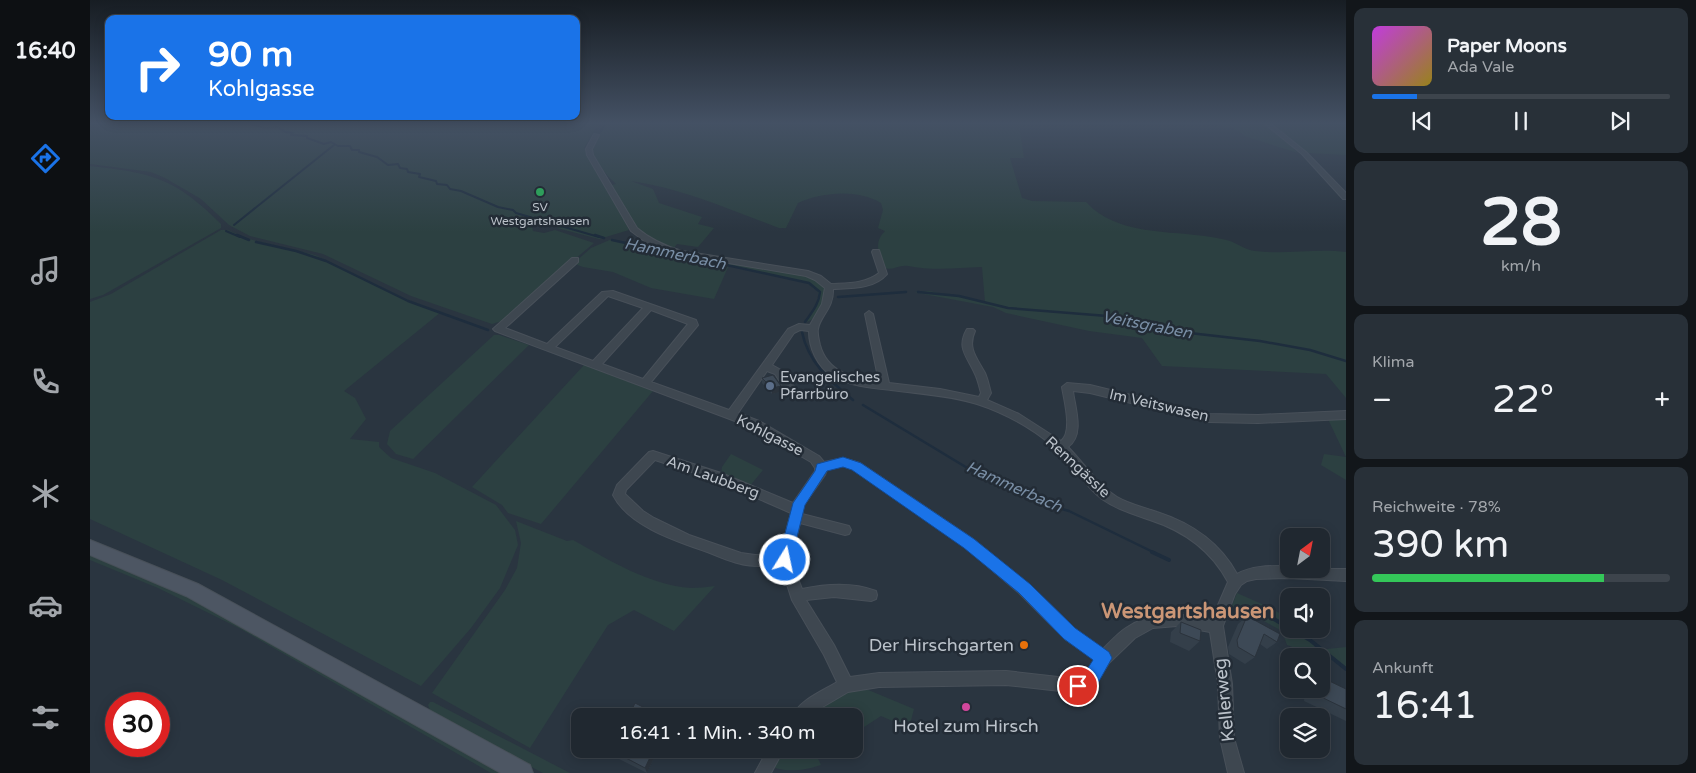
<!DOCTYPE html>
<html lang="de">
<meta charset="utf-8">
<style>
body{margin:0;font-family:"Varela Round",sans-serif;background:#283038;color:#f1f3f6;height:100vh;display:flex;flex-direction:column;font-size:19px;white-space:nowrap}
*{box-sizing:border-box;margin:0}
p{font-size:16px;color:#a2a6ab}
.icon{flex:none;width:28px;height:28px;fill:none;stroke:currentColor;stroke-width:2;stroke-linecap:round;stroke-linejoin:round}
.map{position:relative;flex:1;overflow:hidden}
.panel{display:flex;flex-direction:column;gap:8px;padding:8px;background:#12161a;width:350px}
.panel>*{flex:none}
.guide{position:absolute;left:15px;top:15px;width:475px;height:105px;border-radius:10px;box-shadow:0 2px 12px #0003,0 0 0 1px #3d444c;background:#1a73e8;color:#fff;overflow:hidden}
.needle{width:32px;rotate:32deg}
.buttons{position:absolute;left:1190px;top:528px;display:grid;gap:10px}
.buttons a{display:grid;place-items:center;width:50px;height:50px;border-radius:10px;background:#202830;box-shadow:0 2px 12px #0003,0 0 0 1px #3d444c;font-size:25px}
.speed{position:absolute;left:15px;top:692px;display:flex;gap:10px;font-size:25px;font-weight:700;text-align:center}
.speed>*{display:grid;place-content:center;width:65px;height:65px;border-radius:50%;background:#202830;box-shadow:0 2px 12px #0003,0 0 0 1px #3d444c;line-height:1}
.speed .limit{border:8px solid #d22;background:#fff;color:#111}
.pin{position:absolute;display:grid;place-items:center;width:42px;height:42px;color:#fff;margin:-21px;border:2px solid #fff;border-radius:50%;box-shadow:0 1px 5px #0007}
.me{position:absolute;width:55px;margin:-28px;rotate:10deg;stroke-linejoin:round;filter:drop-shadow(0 0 4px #0008)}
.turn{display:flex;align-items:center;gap:18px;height:105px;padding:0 20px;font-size:22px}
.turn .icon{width:65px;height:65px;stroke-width:2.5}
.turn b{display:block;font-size:35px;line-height:42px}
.big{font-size:38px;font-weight:600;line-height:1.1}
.panel .card{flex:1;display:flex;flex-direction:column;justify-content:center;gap:8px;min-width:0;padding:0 18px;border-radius:10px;background:#283038}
.panel .dial{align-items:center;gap:0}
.dial b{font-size:65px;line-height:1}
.song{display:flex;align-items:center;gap:15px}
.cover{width:60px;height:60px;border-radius:8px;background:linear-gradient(135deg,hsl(290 70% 55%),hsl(50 70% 35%))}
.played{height:5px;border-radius:2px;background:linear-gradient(90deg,#1a73e8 15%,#3d444c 15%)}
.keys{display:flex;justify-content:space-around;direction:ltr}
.heat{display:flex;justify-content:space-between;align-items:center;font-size:28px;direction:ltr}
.charge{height:8px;border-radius:4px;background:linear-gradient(90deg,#34c759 78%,#3d444c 0)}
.trip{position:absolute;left:481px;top:708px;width:292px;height:50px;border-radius:10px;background:#202830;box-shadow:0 2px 12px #0003,0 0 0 1px #3d444c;font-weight:600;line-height:50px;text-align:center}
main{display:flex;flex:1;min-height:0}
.dock{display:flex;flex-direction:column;width:90px;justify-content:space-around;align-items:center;background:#0d1013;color:#a2a6ab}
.dock .icon{width:35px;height:35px}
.dock .on{color:#1a73e8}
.dock b{font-size:22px;color:#f1f3f6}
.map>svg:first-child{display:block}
.green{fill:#2c4041}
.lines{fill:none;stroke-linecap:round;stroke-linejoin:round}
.stream-far2{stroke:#1e2d3d;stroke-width:2}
.stream-far1{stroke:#1e2d3d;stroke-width:2.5}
.stream{stroke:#1e2d3d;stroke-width:4}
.street-casing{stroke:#485059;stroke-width:2}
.secondary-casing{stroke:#485059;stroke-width:2}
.street{fill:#3e4750;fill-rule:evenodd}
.secondary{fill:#4d5663;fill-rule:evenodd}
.wall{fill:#343f4a}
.shaded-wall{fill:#2b333c}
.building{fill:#3d4956;stroke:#2b333c}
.route{fill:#1a73e8;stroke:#114b97}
.leisure-dot{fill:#2e9e5b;stroke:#232c36;stroke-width:2}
.service-dot{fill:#5c6f8a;stroke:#232c36;stroke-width:2}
.food-dot{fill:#e8710a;stroke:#232c36;stroke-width:2}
.hotel-dot{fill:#d1479c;stroke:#232c36;stroke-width:2}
.labels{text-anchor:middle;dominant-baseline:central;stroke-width:5;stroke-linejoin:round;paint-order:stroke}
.far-poi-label{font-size:12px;fill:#bbc2ca;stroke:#232c36}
.poi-label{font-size:15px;fill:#bbc2ca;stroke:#232c36;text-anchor:start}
.street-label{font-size:15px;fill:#bbc2ca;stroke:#232c36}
.water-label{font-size:16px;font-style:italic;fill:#798ea5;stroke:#232c36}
.near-poi-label{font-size:18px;fill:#bbc2ca;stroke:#232c36;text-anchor:end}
.near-street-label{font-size:18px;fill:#bbc2ca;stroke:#232c36}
.near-quarter-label{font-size:21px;font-weight:bold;fill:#cb9676;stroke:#232c36}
</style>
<main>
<nav class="dock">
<b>16:40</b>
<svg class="icon on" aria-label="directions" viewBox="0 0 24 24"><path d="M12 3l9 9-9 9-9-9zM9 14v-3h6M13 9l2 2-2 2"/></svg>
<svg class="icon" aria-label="music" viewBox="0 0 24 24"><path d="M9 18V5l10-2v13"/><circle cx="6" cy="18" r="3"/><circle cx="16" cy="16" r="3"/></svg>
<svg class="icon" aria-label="phone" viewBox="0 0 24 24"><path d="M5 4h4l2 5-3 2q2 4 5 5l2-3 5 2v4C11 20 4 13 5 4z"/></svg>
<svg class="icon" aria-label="climate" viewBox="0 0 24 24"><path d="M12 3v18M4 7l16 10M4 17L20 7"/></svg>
<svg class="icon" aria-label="car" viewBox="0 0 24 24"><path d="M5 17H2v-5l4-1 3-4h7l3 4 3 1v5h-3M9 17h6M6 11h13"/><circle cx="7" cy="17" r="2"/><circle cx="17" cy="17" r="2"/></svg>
<svg class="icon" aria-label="filters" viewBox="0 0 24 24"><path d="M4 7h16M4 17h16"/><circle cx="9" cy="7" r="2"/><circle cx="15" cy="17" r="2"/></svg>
</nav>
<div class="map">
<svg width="1256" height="773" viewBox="0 0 1256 773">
<rect width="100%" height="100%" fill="#2a3540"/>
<path class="green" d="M0 124H510H508L494 148 497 149 496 151 512 181 516 182 539 230 509 239 467 228 469 226 448 220 442 226 443 231 454 233 465 230 504 243 412 321 402 324 321 296 233 254 160 236 139 225 111 199 75 178 61 172 0 164Z
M515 124H931L930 131 934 158H920L932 198 942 201 996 202C1027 236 1079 230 1121 237 1127 238 1134 239 1140 241 1148 244 1156 250 1165 251 1195 255 1226 248 1256 252V398L1236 374 1072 366 1052 338 999 331 916 313 903 307 828 293 825 292 839 291 895 302 892 267C867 268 843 271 818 266 810 264 802 271 795 268 789 255 783 243 795 231L788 228 793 210 791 203C767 189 733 192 708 203L696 228H689C640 210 592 188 541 181L563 189 569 203 612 217 608 224 624 228 608 247 587 244 583 249C543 232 541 221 521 185L526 184C516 174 503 162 503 148Z
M1114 124H1177L1205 148H1203L1208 153 1154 136C1146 125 1127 126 1114 124Z
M1180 124H1256V155L1217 153Z
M0 166C63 173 85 178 131 224V228L13 295 0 299Z
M131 230H138L155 238 225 255 316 299 351 312 254 391 265 398 276 419 260 439 289 442V447L301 458 345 473 406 505 425 530 428 545 410 588 381 628 331 686 132 580 0 519V302L21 294Z
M522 239 567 250 571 249 718 275 736 285C736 298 731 319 716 322 722 312 729 304 728 292L716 282 639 265 624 299 561 288 523 272 493 267 485 264V262L501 248Z
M404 335H409L439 345 323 459 306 454 297 444 300 431Z
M494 365 563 391 451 524 418 513 412 505 382 487Z
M1237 417 1256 418V457Z
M641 454 673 470 659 487 631 475 632 467Z
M1234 454 1256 457V480L1231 465Z
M426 521 477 541 483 540C519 560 559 585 601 588 609 588 617 587 625 586L584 631 544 610 518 625 440 748 342 693 415 590 427 568 431 543Z
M0 553 96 592 418 773H401L149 628 68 588 0 560Z
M1147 593 1181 608 1199 619V629H1213L1224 641 1225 655 1197 645 1192 631 1152 609 1147 614 1140 610Z
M1256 647V670L1228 650Z
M771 687 824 709 819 728 791 716 771 729 765 739V716H719L738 700Z
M340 702H343L480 773H453L342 715 338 705Z
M694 749H729L725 752 731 765C717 770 697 773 683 767Z"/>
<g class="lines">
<path class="stream-far2" d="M160 124 175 128 188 127 195 132 203 133 201 135 217 136V138L234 144 241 142 248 146H260L262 150H269V152L287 157 298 165 308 164 310 168 317 169 318 172 330 174 329 177 346 181 347 184 357 185 360 189 371 191 408 207 423 210 426 213 509 237
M511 131 515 124
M144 225 244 145
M136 231 150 237"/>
<path class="stream-far1" d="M147 235 159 240
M505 235 514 238
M522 240 719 283 730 292C729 304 722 312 715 322
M166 242 206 251 236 261 318 301 398 330
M828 292 869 296 918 308 1030 317 1082 331 1170 341 1220 350 1256 361
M748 297 816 292
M712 332C718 362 740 381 763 400
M773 405 879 469 951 503 979 511 1065 553"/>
<path class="stream" d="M1062 552 1079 560
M1164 607 1199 628
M1201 629 1220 640 1256 669"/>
<defs>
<path id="street" d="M1175 124H1181L1216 152 1256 193V199H1253L1212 154Z
M504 134 509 135 502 149 503 155 547 228C560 239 575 246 592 251L718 271 731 276 741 284C757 283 775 284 789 273L782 252 783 250H789L797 274C784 289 762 288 743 289 744 308 730 316 728 329 727 334 729 340 730 345 737 372 764 379 789 382L775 314 779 311 783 314 799 383 850 389 889 397 891 393C889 386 888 380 885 374 877 356 866 348 877 329H883L885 331C877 348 887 358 895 373 898 380 899 386 901 393L897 400 929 414 971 441C983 432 974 400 972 387L977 383 1000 385 1119 414 1168 415 1256 411V419L1168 423 1119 422 1000 393 983 391C985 408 995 435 978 447 995 464 1007 485 1027 497 1039 504 1053 507 1067 512 1101 523 1129 541 1147 574 1163 565 1182 566 1199 566V569H1256V581L1198 578 1166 579 1157 581 1151 585 1145 594 1133 626 1142 684 1144 738 1154 773H1138L1130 738 1128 684 1120 632 1087 626 1063 628 1045 638 1019 663 1007 682 988 693 916 685 789 687 758 692 724 712 720 716H703C709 700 733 691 747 682L734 655 702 600 691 566C679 566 668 567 656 565 644 563 632 558 620 553 589 542 539 527 523 495L527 485 559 452 563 451 631 473 703 503 725 471V468L721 462 661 427 405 331 403 329 482 258H488V262L415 328 457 344 512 292 523 291 606 320 608 325 561 382 639 410 698 329 709 324 720 325 732 304 735 288 725 280 716 276 591 255 557 243 541 231 497 155 496 149ZM518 296 553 308 503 361 465 347ZM561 310 598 324 553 379 512 364ZM710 330 719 331C719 348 727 366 742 376 759 386 781 388 801 390 829 394 859 395 887 404 918 414 954 434 976 459 988 472 997 488 1012 499 1026 509 1043 514 1060 520 1094 531 1121 550 1138 582L1122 619C1090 614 1065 609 1036 628 1028 633 1020 642 1013 649L985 629 939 585 883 539 770 463 753 458 734 462 729 456 669 421 648 413 677 371 685 374 699 396H707L708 393 707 390 691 370 682 365 704 333ZM565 460 623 479 701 513 690 554 665 555 651 553 599 535 564 518 553 511 535 494 536 490ZM753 466 762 469 875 547 929 593 975 639 1005 660 997 672 986 679 916 671 789 673 760 677 744 645 716 600 744 597 781 601 786 599 787 595 786 591C763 582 735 584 712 589L701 560 710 523 755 535 759 534 761 530 759 526 712 514 714 505 735 475 737 470Z
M678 749H694L681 773H665Z"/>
<path id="secondary" d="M0 540 108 584 440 765 443 773H411L96 596 0 555Z"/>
</defs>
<use href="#street" class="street-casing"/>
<use href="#secondary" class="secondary-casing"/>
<use href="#street" class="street"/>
<use href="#secondary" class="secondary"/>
</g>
<path class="wall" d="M672 378 690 392 682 394 672 383Z
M1157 616 1187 642 1177 649 1170 644 1165 657 1155 664 1139 654 1138 647 1148 624Z
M1091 622 1110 641 1099 651 1080 642 1081 632Z
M1215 689H1256V721L1214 701Z
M516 749H568L557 773 517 753Z"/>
<path class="shaded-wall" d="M691 386 690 392 682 394V388Z
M555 708 557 714 556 716H551Z
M564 749H568L557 773 555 768Z"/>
<path class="building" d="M683 375 691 386 682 388 672 378Z
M1157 616 1190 634 1187 642 1174 634 1165 657 1148 647 1147 640Z
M1091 622 1111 630 1110 641 1090 633Z
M1231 677 1256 689V709L1225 694V689H1231Z
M545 703 555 708 551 716H539Z
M519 749H564L555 768Z"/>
<linearGradient id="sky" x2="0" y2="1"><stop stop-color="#171d23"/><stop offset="0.53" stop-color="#445164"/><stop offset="1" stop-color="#445164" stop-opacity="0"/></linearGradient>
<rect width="1256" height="232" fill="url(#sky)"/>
<path class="route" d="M753 457 771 463 884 539 940 584 985 628 1019 652 1022 658 1008 683 988 694 982 692 980 686 982 680 996 671 1003 660 974 639 929 593 874 548 762 470 753 467 737 471 715 505 700 565 695 567 690 565 688 560 703 503 725 471 727 464Z"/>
<circle class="leisure-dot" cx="450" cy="192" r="5"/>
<circle class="service-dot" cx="680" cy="386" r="5"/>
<circle class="food-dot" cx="934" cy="645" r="5"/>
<circle class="hotel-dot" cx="876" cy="707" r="5"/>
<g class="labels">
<g class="far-poi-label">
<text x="450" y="207">SV<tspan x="450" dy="14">Westgartshausen</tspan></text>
</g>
<g class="poi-label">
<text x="690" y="377">Evangelisches<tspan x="690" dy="17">Pfarrbüro</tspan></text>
</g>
<g class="street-label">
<text transform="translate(1069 405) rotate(13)">Im Veitswasen</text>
<text transform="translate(680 435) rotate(27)">Kohlgasse</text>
<text transform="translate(988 467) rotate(43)">Renngässle</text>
<text transform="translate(623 477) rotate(20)">Am Laubberg</text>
</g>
<g class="water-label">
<text transform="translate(585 254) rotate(12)">Hammerbach</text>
<text transform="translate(1057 325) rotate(11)">Veitsgraben</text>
<text transform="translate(924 487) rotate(24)">Hammerbach</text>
</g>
<g class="near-poi-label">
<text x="924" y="645">Der Hirschgarten</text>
<text x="876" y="726" text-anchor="middle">Hotel zum Hirsch</text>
</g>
<g class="near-street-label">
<text transform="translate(1134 700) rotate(-96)">Kellerweg</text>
</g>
<g class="near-quarter-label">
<text x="1098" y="611">Westgartshausen</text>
</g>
</g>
</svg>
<div class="buttons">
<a><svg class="needle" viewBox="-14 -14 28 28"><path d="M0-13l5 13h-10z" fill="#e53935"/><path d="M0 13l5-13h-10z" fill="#a2a6ab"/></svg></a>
<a><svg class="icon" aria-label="sound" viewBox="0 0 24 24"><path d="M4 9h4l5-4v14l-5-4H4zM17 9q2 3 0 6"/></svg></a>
<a><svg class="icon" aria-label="search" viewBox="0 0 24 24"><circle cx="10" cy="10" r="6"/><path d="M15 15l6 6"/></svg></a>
<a><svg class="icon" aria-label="layers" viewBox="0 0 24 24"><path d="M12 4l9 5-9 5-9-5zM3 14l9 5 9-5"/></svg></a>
</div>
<div class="speed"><div class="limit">30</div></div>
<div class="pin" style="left:988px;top:686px;background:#d93025"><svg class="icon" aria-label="arrive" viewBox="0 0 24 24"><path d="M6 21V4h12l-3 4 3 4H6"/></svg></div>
<svg class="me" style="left:695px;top:560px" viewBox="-20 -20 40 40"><circle r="17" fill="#1a73e8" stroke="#fff" stroke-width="3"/><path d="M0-11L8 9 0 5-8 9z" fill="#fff"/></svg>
<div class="trip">16:41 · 1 Min. · 340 m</div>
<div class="guide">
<div class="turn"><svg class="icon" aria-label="right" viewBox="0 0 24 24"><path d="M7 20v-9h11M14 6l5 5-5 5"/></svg><div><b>90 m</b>Kohlgasse</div></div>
</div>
</div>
<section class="panel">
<div class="card">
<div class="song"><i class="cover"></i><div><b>Paper Moons</b><p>Ada Vale</p></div></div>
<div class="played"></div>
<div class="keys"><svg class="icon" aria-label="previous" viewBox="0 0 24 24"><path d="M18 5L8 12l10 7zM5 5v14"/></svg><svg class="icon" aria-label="pause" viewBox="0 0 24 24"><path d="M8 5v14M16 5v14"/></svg><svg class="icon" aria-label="next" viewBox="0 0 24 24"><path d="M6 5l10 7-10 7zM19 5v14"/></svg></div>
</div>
<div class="card dial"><b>28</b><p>km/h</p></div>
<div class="card"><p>Klima</p>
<div class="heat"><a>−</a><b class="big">22°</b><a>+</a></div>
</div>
<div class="card"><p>Reichweite · 78%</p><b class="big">390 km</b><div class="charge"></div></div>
<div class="card"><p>Ankunft</p><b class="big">16:41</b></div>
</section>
</main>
